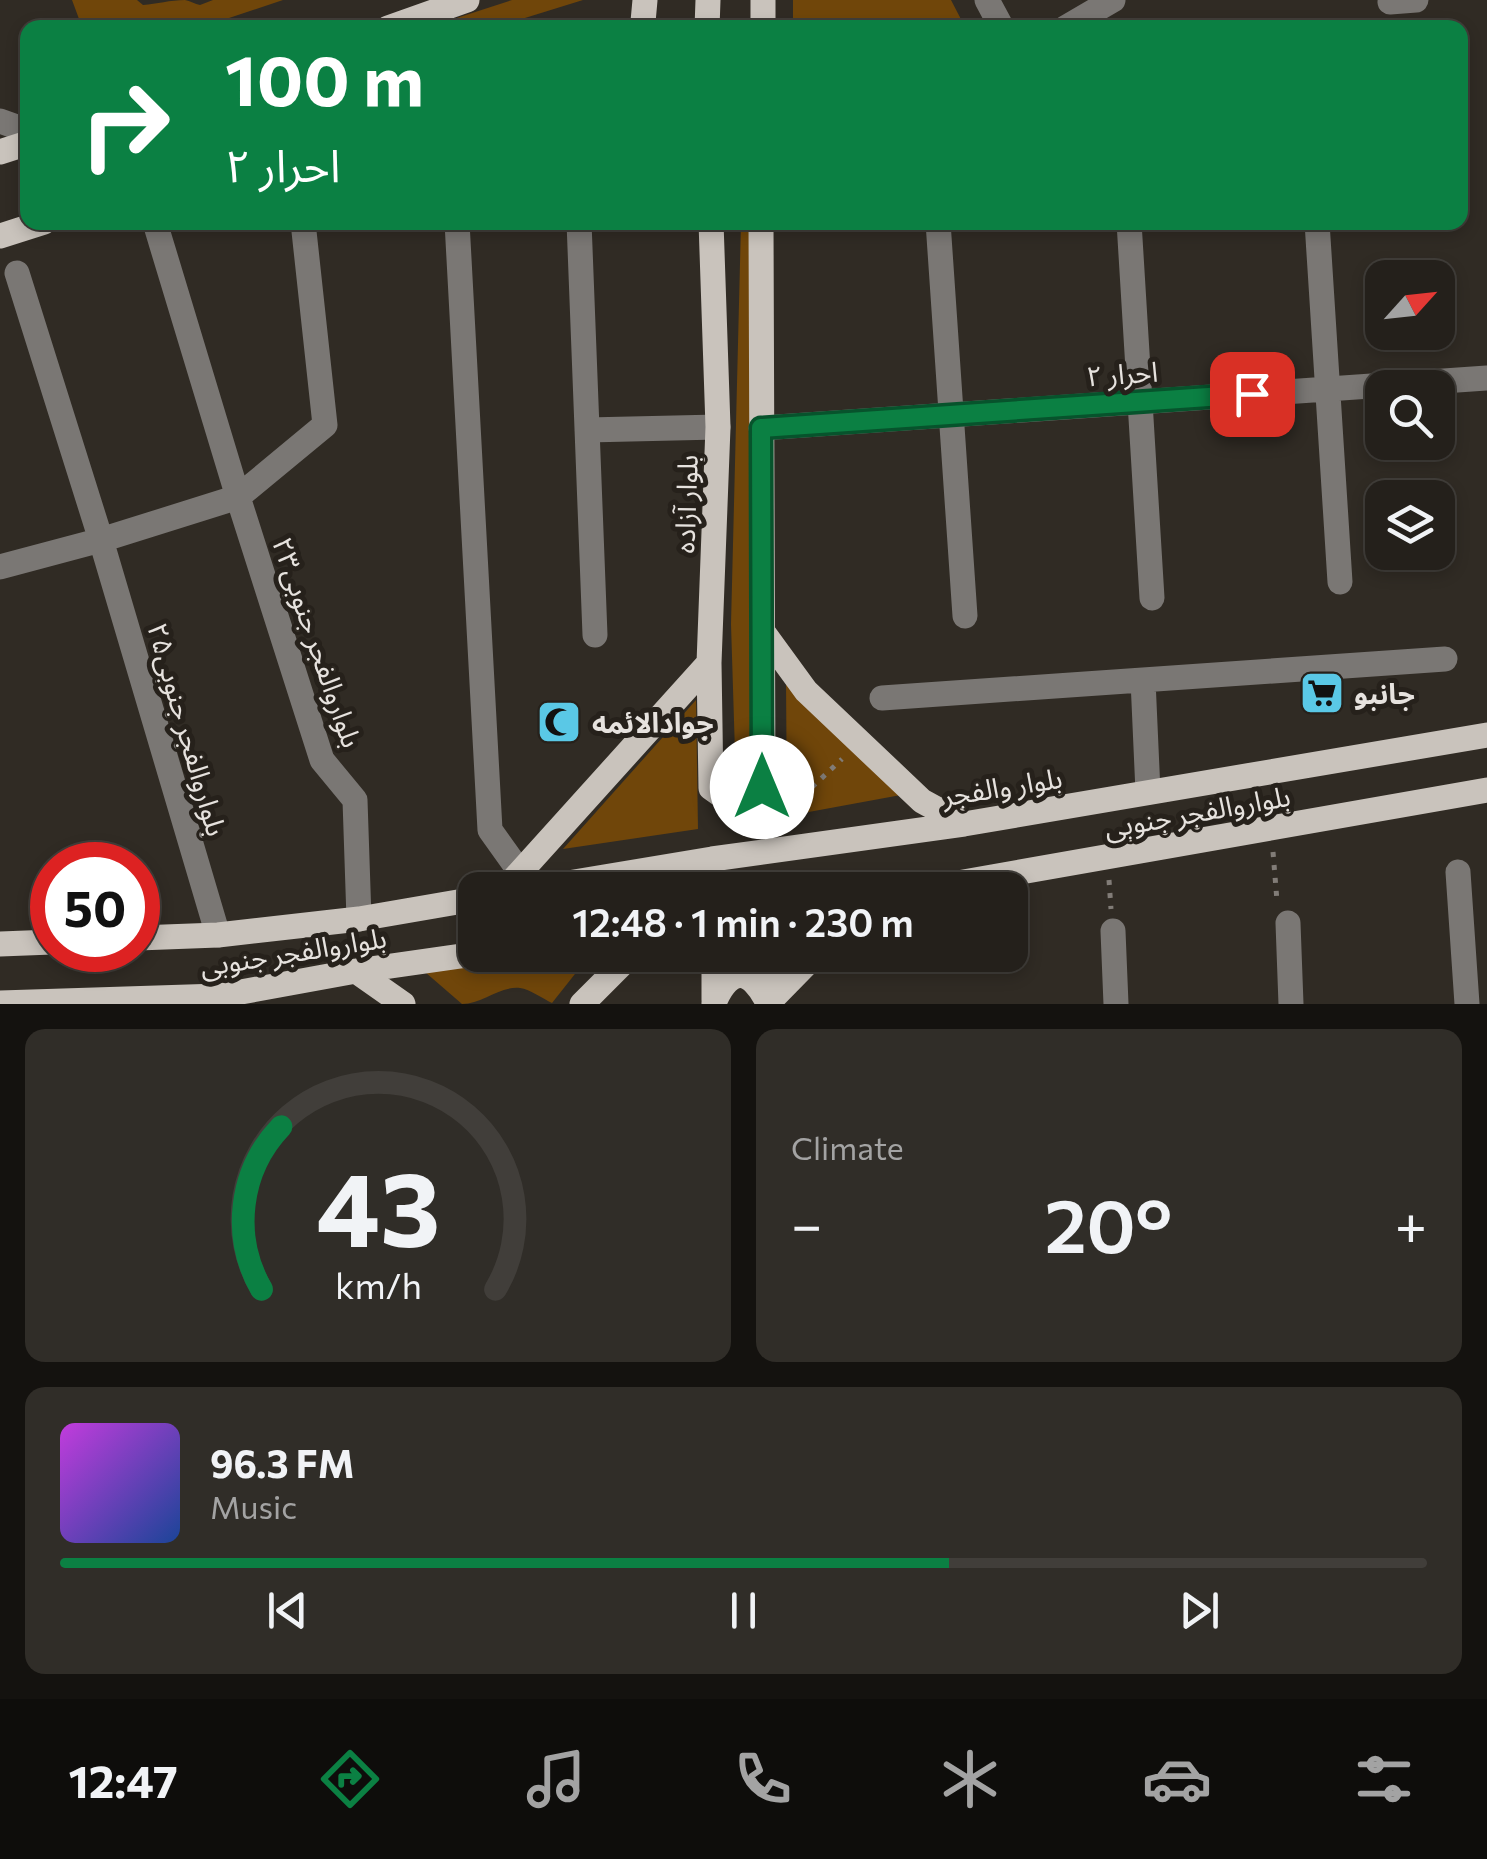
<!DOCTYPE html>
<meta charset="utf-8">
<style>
body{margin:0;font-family:Commissioner,"Noto Sans Arabic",sans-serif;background:#302d28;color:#f1f3f6;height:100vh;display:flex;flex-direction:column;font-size:38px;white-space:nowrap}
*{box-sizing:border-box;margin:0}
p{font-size:32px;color:#a3a3a3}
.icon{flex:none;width:55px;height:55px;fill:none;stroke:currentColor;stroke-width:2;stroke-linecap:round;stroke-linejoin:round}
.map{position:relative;height:1004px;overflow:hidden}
.side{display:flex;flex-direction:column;gap:25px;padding:25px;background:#14120f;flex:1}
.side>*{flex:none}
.banner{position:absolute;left:20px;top:20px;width:1448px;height:210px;border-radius:20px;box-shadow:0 5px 15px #0003,0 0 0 2px #413e3a;background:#0b8043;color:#fff;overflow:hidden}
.needle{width:65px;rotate:63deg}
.fabs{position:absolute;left:1365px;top:260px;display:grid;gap:20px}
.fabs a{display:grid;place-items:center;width:90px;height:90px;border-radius:20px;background:#24201b;box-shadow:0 5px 15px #0003,0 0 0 2px #413e3a;font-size:50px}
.speed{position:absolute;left:30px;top:842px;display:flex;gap:20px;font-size:50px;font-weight:700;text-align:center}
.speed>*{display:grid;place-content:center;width:130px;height:130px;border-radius:50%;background:#24201b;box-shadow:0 5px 15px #0003,0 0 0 2px #413e3a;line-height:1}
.speed .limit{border:15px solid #d22;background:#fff;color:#111}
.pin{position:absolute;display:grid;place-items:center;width:85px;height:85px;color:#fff;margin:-42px;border-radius:20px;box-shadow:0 5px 15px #0006}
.me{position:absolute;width:110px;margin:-55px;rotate:0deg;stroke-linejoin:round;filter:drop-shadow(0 0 8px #0008)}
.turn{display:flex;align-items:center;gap:35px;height:210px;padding:0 40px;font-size:45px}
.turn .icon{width:130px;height:130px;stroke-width:2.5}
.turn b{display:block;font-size:70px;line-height:85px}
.big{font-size:75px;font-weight:600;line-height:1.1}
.side .widget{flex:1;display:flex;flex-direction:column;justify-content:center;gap:15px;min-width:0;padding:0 35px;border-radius:20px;background:#302d28}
.side .dial{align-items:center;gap:0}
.dial svg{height:260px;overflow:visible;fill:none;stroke:#413e3a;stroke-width:7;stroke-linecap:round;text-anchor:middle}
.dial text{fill:#f1f3f6;stroke:none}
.song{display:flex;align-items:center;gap:30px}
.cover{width:120px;height:120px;border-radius:15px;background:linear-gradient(135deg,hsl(290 70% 55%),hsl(220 70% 35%))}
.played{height:10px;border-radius:5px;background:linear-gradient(90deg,#0b8043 65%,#413e3a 65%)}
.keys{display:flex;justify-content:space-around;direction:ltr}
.heat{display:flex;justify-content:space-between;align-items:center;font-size:55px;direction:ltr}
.side .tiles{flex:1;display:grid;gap:25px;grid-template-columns:1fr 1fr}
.widget:last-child{grid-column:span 2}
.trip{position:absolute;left:458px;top:872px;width:570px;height:100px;border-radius:20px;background:#24201b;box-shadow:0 5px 15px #0003,0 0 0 2px #413e3a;font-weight:600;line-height:100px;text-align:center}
.menu{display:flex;height:160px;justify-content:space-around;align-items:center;background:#0e0d0b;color:#a3a3a3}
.menu .icon{width:70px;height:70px}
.menu .current{color:#0b8043}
.menu b{font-size:45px;color:#f1f3f6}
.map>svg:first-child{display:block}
.green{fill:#70460a}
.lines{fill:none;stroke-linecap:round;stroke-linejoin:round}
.path{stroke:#817c77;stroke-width:5;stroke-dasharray:5 8;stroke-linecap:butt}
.minor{stroke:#7a7774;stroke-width:25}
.major{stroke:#c9c3bc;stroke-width:25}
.route-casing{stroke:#07532c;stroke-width:25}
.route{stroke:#0b8043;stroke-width:18}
.labels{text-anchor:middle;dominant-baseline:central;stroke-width:10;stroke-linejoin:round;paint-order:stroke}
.street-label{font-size:28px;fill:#e6e2de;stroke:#26211b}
.poi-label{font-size:28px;font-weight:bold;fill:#e6e2de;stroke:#26211b;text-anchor:start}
</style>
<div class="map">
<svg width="1487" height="1004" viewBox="0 0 1487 1004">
<rect width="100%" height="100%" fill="#302b24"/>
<path class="green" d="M72 0H137L143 5C157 4 170 0 185 0 190 1 195 4 200 5L213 0H283L202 27H82Z
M512 0H583L496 27H429Z
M793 0H951L965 27H793Z
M753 222 750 784 736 785 731 624 741 223Z
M786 680 901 795 787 816Z
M696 700 698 829 563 849Z
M531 955H590L552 1003C543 999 530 989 520 988 499 986 482 1004 462 1004L425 972Z"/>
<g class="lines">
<path class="path" d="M793 805 842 759
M1273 852 1277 901
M1109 880 1111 909"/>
<path class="minor" d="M987 0 1002 28
M1390 2 1416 0
M1065 28 1113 0
M0 121 28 131
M457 222 490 830 520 872
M579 222 595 635
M938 222 965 616
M1129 222 1152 598
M1317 222 1340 582
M156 226 238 497 322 760 355 800 359 919
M17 273 101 540 218 935
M761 428 1487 378
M587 430 718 427
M0 567 101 540 238 497 325 425 303 222
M1143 680 1148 792
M882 698 1445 659
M1458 872 1467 1004
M1288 923 1291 1004
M1113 931 1116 1004"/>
<path class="major" d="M388 28 467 0
M640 28 643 22 645 0
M707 28 708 0
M763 28V0
M0 152 28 143
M711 222 718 427 709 663 711 788C731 804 743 803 763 787L761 222
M0 236 44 222
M763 632 806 691 922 801 964 824
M504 890 709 663
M526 890 712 859 964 824 1487 735
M918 890 1487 790
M138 938 218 935 359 919 475 899
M0 944 52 942
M714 955V1000
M356 971 403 1004
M0 1003 219 996 356 971 475 954
M714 1003C730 965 751 968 768 1003L815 955
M582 1004 631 955
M768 1004 769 955"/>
</g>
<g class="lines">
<defs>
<path id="route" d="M762 787 761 428 1252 394"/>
</defs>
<use href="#route" class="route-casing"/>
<use href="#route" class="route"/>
</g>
<defs>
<symbol id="supermarket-square" viewBox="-11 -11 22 22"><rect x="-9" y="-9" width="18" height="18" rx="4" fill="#5ac8e6" stroke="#26211b"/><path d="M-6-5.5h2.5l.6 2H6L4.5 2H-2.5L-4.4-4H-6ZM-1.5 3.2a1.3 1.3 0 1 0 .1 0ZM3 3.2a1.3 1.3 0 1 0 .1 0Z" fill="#111"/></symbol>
<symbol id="mosque-square" viewBox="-11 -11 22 22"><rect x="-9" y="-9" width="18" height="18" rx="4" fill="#5ac8e6" stroke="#26211b"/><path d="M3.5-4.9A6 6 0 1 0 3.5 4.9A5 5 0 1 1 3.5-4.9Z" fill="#111"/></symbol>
</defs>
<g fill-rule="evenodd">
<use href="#supermarket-square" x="1297" y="668" width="50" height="50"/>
<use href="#mosque-square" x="534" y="697" width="50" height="50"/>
</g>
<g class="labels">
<g class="street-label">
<text transform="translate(1122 373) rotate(-4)">۲ احرار</text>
<text transform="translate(685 504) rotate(-88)">بلوار آزاده</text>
<text transform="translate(318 642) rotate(71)">بلواروالفجر جنوبی۲۳</text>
<text transform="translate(188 729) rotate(74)">بلواروالفجر جنوبی۲۵</text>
<text transform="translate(1002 786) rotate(-9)">بلوار والفجر</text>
<text transform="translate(1197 811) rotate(-10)">بلواروالفجر جنوبی</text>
<text transform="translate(293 951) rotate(-9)">بلواروالفجر جنوبی</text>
</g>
<g class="poi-label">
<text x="1354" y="693">جانبو</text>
<text x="592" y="722">جوادالائمه</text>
</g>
</g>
</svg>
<div class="fabs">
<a><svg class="needle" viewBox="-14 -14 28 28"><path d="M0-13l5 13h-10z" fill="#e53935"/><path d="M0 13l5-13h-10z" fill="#a3a3a3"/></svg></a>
<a><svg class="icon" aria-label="search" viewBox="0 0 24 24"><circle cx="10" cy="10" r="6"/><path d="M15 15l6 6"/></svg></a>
<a><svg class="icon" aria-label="layers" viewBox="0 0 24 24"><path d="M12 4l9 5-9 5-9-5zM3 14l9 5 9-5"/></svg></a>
</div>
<div class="speed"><div class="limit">50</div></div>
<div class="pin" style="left:1252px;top:394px;background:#d93025"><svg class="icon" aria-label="arrive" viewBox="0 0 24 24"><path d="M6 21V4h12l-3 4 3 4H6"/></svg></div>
<svg class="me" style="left:762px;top:787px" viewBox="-20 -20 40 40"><circle r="19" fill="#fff"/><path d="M0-13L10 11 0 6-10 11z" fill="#0b8043"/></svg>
<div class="trip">12:48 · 1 min · 230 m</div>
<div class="banner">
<div class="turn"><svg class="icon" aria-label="right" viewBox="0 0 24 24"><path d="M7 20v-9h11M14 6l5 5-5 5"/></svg><div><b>100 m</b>۲ احرار</div></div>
</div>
</div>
<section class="side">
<div class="tiles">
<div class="widget dial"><svg viewBox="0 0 100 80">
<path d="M14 69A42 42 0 1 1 86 69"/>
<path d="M14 69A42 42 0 0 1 20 19" stroke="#0b8043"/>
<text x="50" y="56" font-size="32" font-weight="700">43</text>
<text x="50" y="72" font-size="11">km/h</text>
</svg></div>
<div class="widget"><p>Climate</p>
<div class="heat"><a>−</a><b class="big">20°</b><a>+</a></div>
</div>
<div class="widget">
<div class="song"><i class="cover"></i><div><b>96.3 FM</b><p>Music</p></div></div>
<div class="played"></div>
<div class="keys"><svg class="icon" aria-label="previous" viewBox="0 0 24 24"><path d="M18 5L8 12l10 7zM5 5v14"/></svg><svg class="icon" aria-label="pause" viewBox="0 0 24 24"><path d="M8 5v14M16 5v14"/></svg><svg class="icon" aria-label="next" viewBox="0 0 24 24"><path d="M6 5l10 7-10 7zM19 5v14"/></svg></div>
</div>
</div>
</section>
<nav class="menu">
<b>12:47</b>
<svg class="icon current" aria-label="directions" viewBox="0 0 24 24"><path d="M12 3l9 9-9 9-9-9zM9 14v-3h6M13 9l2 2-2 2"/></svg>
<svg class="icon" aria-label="music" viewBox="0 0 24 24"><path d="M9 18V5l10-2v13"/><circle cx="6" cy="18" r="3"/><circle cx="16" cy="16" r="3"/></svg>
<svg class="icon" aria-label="phone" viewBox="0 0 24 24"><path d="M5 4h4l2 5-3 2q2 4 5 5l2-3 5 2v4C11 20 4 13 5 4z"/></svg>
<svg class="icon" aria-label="climate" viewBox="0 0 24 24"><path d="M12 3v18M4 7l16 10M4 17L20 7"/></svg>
<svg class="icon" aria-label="car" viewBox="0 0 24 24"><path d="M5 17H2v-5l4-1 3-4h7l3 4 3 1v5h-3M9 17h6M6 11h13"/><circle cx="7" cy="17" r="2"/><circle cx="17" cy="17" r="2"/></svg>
<svg class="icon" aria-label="filters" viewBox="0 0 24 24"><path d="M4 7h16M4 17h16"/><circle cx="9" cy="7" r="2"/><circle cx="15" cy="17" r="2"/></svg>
</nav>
